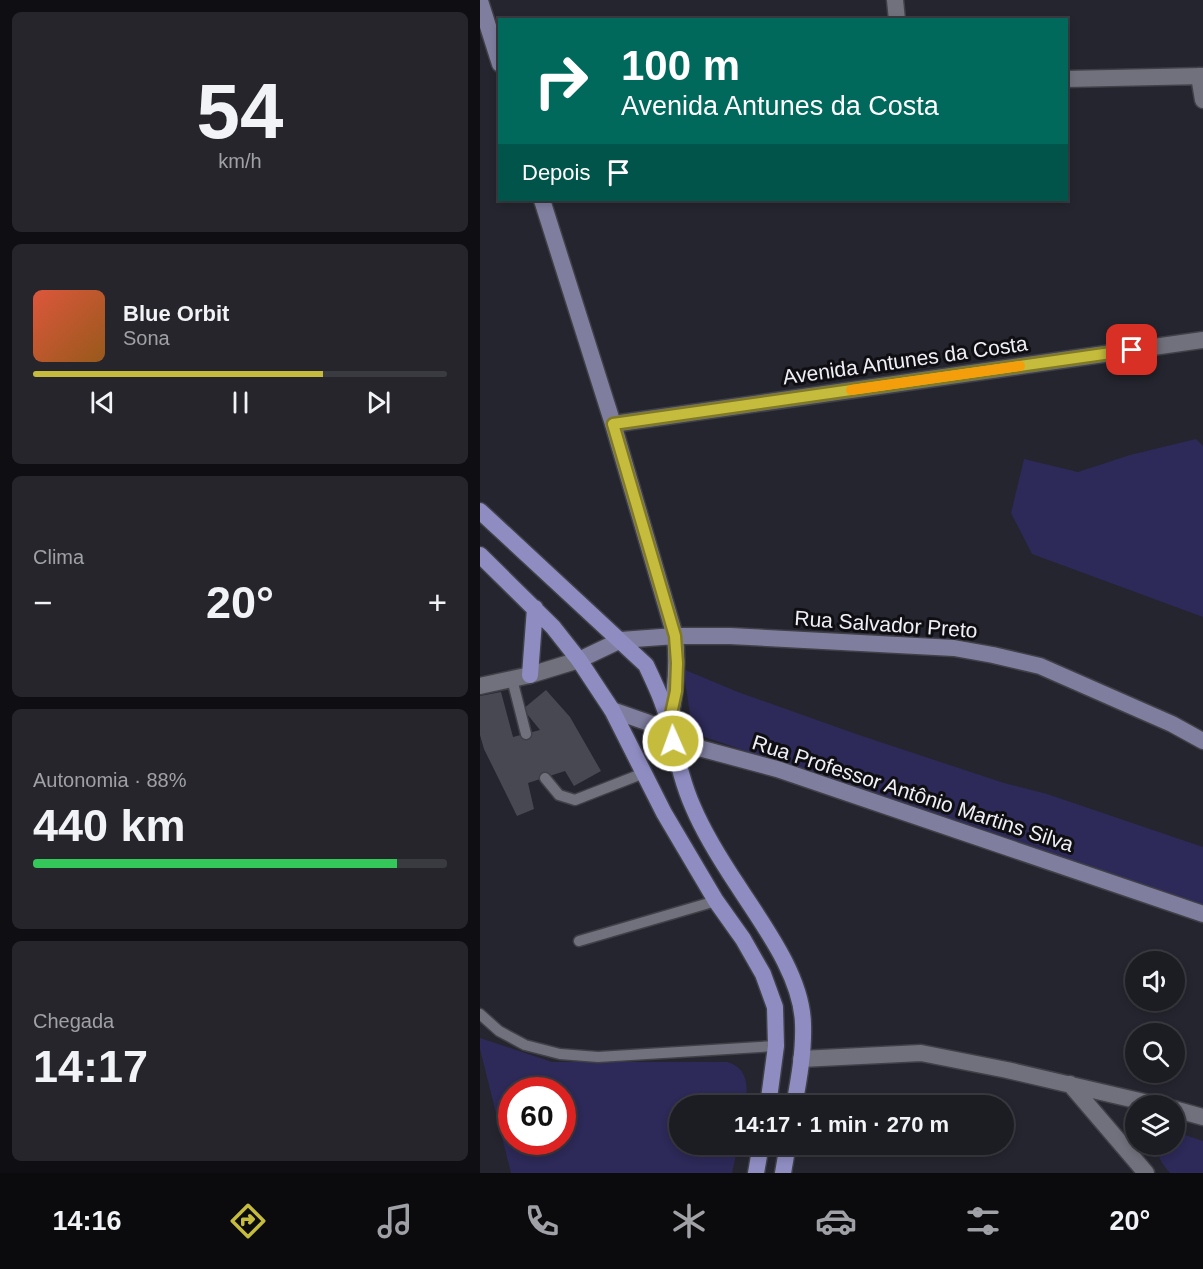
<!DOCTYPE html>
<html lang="pt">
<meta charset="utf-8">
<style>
body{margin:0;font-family:Helvetica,sans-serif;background:#25252b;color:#f1f3f6;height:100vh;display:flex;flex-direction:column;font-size:22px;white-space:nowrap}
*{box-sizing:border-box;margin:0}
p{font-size:20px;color:#a0a1a6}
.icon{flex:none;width:33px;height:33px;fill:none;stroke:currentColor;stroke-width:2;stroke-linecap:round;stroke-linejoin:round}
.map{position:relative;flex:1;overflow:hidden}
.side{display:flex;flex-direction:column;gap:12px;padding:12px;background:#0f0f13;width:480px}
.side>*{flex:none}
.banner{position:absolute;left:18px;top:18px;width:570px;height:183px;border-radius:0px;box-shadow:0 3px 9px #0003,0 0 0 2px #3a3a41;background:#00695c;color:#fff;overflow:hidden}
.controls{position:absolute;left:645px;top:951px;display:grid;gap:12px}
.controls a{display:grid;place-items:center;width:60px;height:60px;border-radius:50%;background:#1c1c23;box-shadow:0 3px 9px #0003,0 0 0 2px #3a3a41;font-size:30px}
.speed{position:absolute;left:18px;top:1077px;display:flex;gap:12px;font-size:30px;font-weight:700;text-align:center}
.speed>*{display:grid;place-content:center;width:78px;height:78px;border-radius:50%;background:#1c1c23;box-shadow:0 3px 9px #0003,0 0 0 2px #3a3a41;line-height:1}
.speed .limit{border:9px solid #d22;background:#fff;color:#111}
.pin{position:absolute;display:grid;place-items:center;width:51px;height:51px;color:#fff;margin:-26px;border-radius:12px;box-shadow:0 3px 9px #0006}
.me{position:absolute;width:66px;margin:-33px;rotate:358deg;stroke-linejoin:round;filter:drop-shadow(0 0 4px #0008)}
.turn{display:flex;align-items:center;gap:21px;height:126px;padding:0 24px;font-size:27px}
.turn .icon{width:78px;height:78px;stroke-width:2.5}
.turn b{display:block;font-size:42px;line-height:51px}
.then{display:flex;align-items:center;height:57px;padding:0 24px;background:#0003;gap:12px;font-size:22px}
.big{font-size:45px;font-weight:800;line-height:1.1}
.side .tile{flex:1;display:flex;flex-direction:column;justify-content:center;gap:9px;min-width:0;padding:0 21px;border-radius:9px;background:#25252b}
.side .dial{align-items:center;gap:0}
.dial b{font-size:78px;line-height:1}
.song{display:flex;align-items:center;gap:18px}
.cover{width:72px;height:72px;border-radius:9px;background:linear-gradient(135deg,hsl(10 70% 55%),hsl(30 70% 35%))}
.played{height:6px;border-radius:3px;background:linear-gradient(90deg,#c5bc3d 70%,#3a3a41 70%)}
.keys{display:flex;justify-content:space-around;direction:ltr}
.heat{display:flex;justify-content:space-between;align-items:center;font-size:33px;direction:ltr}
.charge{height:9px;border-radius:4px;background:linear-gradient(90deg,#34c759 88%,#3a3a41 0)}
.trip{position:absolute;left:189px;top:1095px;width:345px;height:60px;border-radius:30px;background:#1c1c23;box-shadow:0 3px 9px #0003,0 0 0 2px #3a3a41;font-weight:800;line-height:60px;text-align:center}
.tab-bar{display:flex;height:96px;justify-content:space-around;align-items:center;background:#0b0b0e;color:#a0a1a6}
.tab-bar .icon{width:42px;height:42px}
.tab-bar .current{color:#c5bc3d}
.tab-bar b{font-size:27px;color:#f1f3f6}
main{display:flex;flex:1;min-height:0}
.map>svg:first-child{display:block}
.green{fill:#2d2958;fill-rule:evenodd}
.building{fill:#484853}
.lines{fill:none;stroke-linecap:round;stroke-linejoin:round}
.service-casing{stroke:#404048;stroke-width:13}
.minor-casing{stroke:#404048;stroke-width:19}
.tertiary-casing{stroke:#404048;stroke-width:19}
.secondary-casing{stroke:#404048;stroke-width:19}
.primary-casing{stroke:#404048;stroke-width:19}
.service{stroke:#71717d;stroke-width:10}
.minor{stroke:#71717d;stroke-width:16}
.tertiary{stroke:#71717d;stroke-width:16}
.secondary{stroke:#807e9f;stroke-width:16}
.primary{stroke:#8e8cc1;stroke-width:16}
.route-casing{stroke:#807a28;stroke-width:15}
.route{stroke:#c5bc3d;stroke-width:10}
.slow{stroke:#f59e0b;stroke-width:10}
.labels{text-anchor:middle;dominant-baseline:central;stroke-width:6;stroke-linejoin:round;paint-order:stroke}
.street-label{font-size:21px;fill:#efeff6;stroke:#0f0f13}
</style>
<main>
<section class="side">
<div class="tile dial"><b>54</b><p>km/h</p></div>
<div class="tile">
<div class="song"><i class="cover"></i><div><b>Blue Orbit</b><p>Sona</p></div></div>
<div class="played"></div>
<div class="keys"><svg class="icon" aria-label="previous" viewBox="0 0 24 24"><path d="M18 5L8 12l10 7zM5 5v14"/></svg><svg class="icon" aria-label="pause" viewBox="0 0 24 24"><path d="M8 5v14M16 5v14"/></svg><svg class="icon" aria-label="next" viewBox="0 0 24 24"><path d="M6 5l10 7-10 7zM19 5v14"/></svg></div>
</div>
<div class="tile"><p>Clima</p>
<div class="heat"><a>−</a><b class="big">20°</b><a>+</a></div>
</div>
<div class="tile"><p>Autonomia · 88%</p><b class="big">440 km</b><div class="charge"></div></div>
<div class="tile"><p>Chegada</p><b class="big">14:17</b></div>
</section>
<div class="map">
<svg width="723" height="1173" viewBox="0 0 723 1173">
<rect width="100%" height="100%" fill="#25252f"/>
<path class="green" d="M716 439 723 446V617L552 554 531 513 544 459 598 472 650 455Z
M203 669 258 692 379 735 524 783 567 794 723 847V908L213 733Z
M0 1038 72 1062H247C269 1068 268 1088 265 1105L200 1106V1144L258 1145 252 1173H31L0 1049ZM32 1090H82V1142H32Z
M695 1134H702L723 1141V1173H690C682 1163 676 1157 680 1145L694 1144Z"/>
<path class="building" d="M66 690 90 717 121 771 94 786 85 771 48 783 54 809 37 816 4 749 0 735V696L21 692 33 737 60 730 43 709Z"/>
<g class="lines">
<defs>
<path id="service" d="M32 679 46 734
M65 778 79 795 95 800 164 773
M99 941 236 901
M0 1014 19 1031 45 1045 80 1054 118 1057 296 1046"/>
<path id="minor" d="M415 0 417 20
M719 76 723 100
M586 79 723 76
M133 424 723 340
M321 1059 441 1053 527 1070 681 1106
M590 1084 666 1173
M694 1109 723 1117"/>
<path id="tertiary" d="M0 686 50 675 99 660"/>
<path id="secondary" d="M0 1 20 64
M62 200 133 424 195 636C198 666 196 693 189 723
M99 660 141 640 195 636H250L474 648 513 655 560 666 692 724 723 741
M132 710 172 724 193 741 297 769 723 914"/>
<path id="primary" d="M0 511 166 665C175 684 184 703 189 724 196 752 201 780 213 807 224 833 242 862 258 886 283 925 322 976 323 1024 324 1051 319 1079 314 1106
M0 555 73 627 99 660 132 710 184 813 236 901 263 939 283 974 295 1007 296 1046 288 1106
M50 675 55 608
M276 1173 281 1144
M303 1173 308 1144"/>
</defs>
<use href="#service" class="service-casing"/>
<use href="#minor" class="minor-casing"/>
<use href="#tertiary" class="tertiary-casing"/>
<use href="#secondary" class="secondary-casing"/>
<use href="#primary" class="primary-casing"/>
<use href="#service" class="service"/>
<use href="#minor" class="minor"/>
<use href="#tertiary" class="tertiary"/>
<use href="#secondary" class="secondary"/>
<use href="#primary" class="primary"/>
</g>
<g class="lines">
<defs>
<path id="route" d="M193 741 189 723 196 691 197 663 195 636 133 424 652 350"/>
</defs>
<use href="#route" class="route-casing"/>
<use href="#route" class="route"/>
<path class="slow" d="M371 390 540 366"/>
</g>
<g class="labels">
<g class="street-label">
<text transform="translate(425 360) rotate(-8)">Avenida Antunes da Costa</text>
<text transform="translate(406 624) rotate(4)">Rua Salvador Preto</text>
<text transform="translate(433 793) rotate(18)">Rua Professor Antônio Martins Silva</text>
</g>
</g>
</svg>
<div class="controls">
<a><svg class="icon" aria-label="sound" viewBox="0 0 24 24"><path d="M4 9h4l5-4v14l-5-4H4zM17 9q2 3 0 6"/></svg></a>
<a><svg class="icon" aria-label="search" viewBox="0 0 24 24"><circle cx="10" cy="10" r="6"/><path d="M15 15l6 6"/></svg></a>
<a><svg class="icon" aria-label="layers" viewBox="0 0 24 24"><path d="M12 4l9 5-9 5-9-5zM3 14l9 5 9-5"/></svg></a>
</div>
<div class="speed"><div class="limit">60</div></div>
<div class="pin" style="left:652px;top:350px;background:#d93025"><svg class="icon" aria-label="arrive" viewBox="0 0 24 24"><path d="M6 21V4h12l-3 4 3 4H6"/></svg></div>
<svg class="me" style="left:193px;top:741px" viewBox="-20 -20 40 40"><circle r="17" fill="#c5bc3d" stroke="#fff" stroke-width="3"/><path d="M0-11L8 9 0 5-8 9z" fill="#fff"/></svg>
<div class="trip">14:17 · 1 min · 270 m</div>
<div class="banner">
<div class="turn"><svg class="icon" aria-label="right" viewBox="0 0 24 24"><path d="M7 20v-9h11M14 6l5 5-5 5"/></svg><div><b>100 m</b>Avenida Antunes da Costa</div></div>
<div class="then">Depois<svg class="icon" aria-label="arrive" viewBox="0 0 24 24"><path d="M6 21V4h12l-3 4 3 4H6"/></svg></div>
</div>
</div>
</main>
<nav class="tab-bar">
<b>14:16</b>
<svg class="icon current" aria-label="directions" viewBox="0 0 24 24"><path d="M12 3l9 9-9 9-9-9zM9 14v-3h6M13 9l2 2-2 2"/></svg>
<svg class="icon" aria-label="music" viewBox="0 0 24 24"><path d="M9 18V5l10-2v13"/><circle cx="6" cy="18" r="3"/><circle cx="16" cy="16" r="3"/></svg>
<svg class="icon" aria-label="phone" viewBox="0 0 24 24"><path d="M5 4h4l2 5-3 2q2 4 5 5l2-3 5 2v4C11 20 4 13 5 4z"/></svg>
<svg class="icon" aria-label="climate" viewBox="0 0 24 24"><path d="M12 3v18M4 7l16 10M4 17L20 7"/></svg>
<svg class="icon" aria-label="car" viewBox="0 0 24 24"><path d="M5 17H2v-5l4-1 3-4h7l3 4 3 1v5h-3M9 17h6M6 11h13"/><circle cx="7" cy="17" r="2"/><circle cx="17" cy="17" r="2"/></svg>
<svg class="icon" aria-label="filters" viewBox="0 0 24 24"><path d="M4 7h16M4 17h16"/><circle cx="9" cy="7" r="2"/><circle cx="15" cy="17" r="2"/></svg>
<b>20°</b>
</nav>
